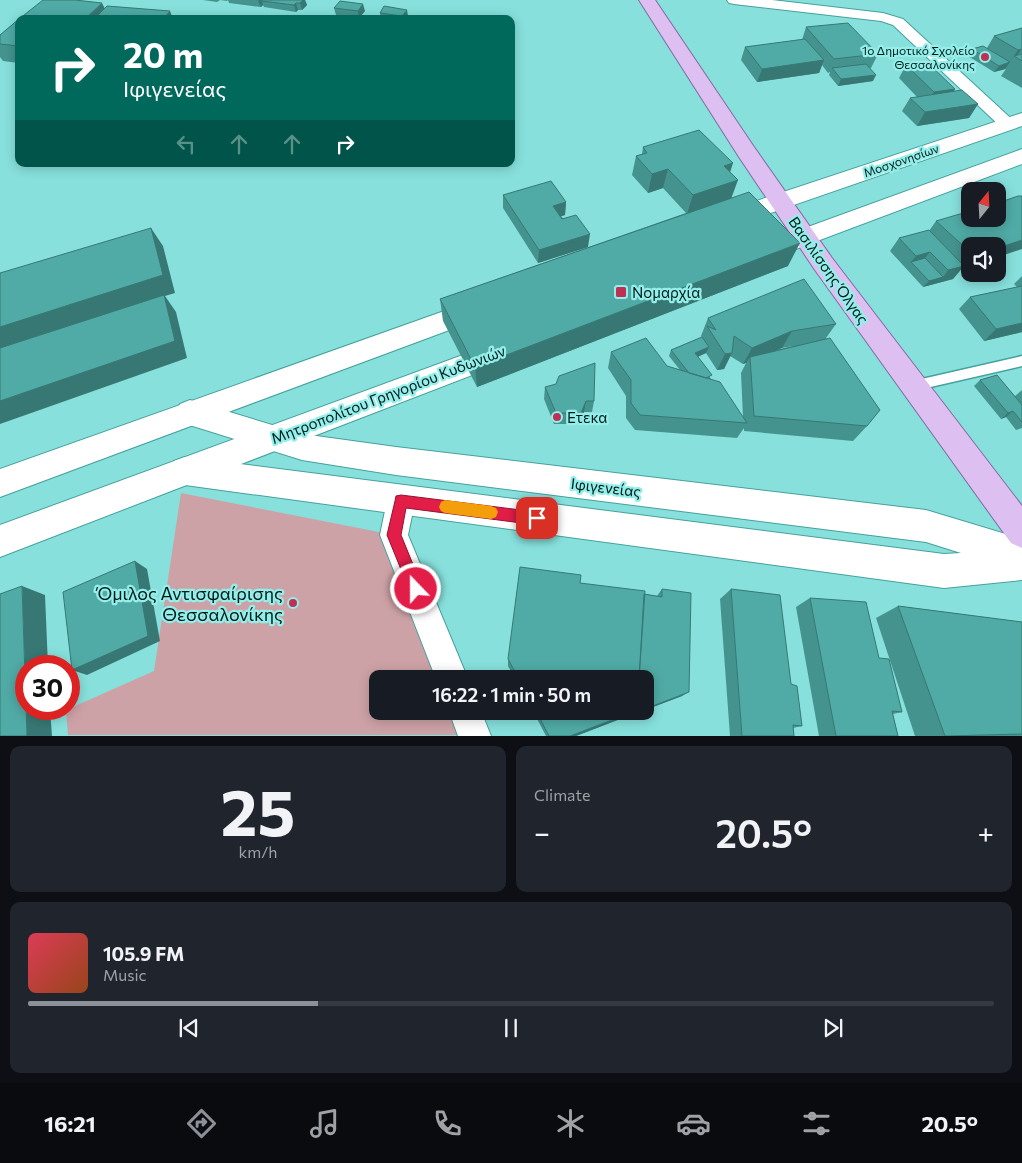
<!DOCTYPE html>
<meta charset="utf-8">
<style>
body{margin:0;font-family:Commissioner,sans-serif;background:#20242c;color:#f1f3f6;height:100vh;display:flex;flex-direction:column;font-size:19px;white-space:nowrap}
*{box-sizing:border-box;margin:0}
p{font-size:16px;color:#9ea1a6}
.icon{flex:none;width:28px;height:28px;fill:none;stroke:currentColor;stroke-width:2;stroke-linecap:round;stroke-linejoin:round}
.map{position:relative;height:736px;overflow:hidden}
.details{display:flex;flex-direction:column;gap:10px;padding:10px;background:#0d0f14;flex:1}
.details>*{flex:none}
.guide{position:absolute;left:15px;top:15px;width:500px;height:152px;border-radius:10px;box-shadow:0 2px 12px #0003;background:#00695c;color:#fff;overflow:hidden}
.needle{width:32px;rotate:18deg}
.tools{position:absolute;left:961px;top:182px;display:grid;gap:10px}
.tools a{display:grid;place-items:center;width:45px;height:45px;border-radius:10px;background:#171b24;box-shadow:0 2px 12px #0003;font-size:25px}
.speed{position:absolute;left:15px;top:655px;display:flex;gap:10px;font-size:25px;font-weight:700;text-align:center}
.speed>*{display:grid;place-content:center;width:65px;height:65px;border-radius:50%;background:#171b24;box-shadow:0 2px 12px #0003;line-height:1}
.speed .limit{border:8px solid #d22;background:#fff;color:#111}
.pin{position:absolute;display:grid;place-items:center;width:42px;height:42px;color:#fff;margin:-21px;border-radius:10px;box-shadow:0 2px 8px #0006}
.me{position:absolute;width:55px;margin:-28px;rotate:338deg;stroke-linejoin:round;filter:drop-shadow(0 0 4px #0008)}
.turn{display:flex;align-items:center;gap:18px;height:105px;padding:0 25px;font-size:22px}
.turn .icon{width:65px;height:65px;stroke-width:2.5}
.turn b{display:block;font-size:35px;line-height:42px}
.lanes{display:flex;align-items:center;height:48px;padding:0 25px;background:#0003;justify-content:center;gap:25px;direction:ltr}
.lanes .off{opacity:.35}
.big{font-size:38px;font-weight:600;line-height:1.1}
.details .widget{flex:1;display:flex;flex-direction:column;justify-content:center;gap:8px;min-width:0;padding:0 18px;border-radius:10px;background:#20242c}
.details .dial{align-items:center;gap:0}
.dial b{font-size:65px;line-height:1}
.song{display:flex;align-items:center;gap:15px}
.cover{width:60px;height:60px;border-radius:8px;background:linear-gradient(135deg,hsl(350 70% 55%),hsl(20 70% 35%))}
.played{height:5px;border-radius:2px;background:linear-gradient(90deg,#8c9099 30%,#363941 30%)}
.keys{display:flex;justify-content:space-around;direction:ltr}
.heat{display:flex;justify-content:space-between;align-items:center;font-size:28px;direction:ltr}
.details .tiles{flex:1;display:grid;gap:10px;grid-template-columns:1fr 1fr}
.widget:last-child{grid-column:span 2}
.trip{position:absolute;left:369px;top:670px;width:285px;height:50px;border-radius:10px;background:#171b24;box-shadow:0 2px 12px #0003;font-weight:600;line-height:50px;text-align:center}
.menu{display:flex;height:80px;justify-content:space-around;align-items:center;background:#090b0e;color:#9ea1a6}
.menu .icon{width:35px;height:35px}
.menu .current{color:#8c9099}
.menu b{font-size:22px;color:#f1f3f6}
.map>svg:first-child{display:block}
.green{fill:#cda2a6}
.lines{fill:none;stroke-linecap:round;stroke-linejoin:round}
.service-casing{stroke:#45a19d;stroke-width:3}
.minor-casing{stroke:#45a19d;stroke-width:2}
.tertiary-casing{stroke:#45a19d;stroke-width:2}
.secondary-casing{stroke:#45a19d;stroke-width:2}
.primary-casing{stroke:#816b9f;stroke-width:2}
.service{fill:#fff;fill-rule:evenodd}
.minor{fill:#fff;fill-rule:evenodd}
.tertiary{fill:#fff;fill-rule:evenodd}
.secondary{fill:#fff;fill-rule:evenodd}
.primary{fill:#ddc0f1;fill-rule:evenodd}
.wall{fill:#45938f;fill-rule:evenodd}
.shaded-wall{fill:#387874}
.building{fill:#50aba6;stroke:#387874}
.route{fill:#e11d48;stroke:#92132f}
.slow{fill:#f59e0b}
.poi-dot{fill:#c03055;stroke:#94eee9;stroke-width:2}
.labels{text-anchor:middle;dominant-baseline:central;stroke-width:4.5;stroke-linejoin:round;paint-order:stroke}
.far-poi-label{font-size:12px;fill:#001b1a;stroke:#94eee9;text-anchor:end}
.far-street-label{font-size:12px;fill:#001b1a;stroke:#94eee9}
.street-label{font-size:15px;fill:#001b1a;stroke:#94eee9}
.poi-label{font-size:15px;fill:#001b1a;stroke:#94eee9;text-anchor:start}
.near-poi-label{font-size:18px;fill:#001b1a;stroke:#94eee9;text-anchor:end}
</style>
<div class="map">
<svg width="1022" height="736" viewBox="0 0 1022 736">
<rect width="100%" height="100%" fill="#87e0dc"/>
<path class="green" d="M181 493 394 535 452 679H378V711H465L475 735H68L66 710 154 671Z"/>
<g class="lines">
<defs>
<path id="service" d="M1022 356V366L913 391 909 389 907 386 909 383 913 381Z"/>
<path id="minor" d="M727 0H772L883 13 903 19 1017 124 1014 128 1008 129 1002 128 893 25 881 21 734 4 729 3Z
M401 488 411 492 415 501 408 535 468 679H436L380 535 387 501 391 492Z
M449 711H481L491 736H458Z"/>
<path id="tertiary" d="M190 400 302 434 396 447 926 510 1022 539V580L944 588 185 485 174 481 170 471 174 461 185 457 944 554 961 553 926 542 396 475 302 460 180 422 176 413 180 404Z"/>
<path id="secondary" d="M1022 113V126L736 225 728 227 720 225 716 219 720 213Z
M1022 149V164L788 252 780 255 772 252 768 246 772 240Z
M478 299 487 302 491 309 487 316 0 497V469Z
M501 341 511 344 515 352 511 360 0 557V525Z"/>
<path id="primary" d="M639 0H655L754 147 832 258 1022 506V548L1011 543 815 270 739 157Z"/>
</defs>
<use href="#service" class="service-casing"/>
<use href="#minor" class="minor-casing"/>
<use href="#tertiary" class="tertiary-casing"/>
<use href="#secondary" class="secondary-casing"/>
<use href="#primary" class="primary-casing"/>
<use href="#service" class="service"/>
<use href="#minor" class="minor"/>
<use href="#tertiary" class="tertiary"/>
<use href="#secondary" class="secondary"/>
<use href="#primary" class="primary"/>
</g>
<path class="wall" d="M203 0H220L217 2Z
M220 0H305L307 5 302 10H298L296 12 264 7 263 5 261 7 229 3 228 0 227 1Z
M334 8 365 11 359 18 336 15Z
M380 13 408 16 406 19H381Z
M19 19V63L3 61 0 57V35Z
M806 27 878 54 871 68H870L873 81 838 86 829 75 830 72 828 73 822 65 819 73 757 82 741 60 745 47 802 40Z
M1022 28V88L1001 76 1006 69 994 72 968 56 972 49 987 48 994 36Z
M906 65 955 89 954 91 978 104 969 118 917 126 902 111 910 98 917 97 899 78Z
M643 147 730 172 731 198 788 266 477 387 443 321 440 299 686 213 663 188 648 193 632 175 636 156 642 154Z
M503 195 566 202 565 215 561 216 588 247 538 263 503 208Z
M936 221 970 246V266L962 268 953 279 923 287 890 251 899 238 929 231Z
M1022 276V332L984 341 959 309 970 297 1017 287 1014 284Z
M708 318 836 324 826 338 867 426 853 441 744 431V428L737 438 635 430 626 418V396L608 368 611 352 680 370 669 356 671 350 702 337 701 336ZM793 346 776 350 782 348ZM706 353 717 370 724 369 730 356 743 364 746 363 741 373 743 418 711 379 698 357Z
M980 380 1015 396 1022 390V428L1016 430 1006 417 1001 419 974 386Z
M545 387 594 401 592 412H584L580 424H554L544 399Z
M580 583 657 596 662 589 682 696 645 710V679H515L508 666V659Z
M731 589 791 684 802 726 793 728 794 736H730L720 599Z
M810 598 879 658 902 712 893 714 898 736H819L796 607Z
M898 606 1022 622V736H915L876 618Z
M533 711H641L576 736H546Z"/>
<path class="shaded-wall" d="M259 0H267L262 1 263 5 261 7 258 1Z
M303 0H305L307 5 302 10 300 3Z
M102 3 110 19H85Z
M296 3 298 10 296 12 294 5Z
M363 4 365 11 359 18 358 11Z
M407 10 408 16 406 19H402V16Z
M170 11 173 19H163Z
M1022 49 1016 57 1014 56 1005 69 1018 50Z
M824 60 819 73 757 82 762 69Z
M1010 62 1005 69 994 72 999 66Z
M876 75 873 81 838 86 841 79Z
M955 89 947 103 926 106 934 92Z
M978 104 969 118 917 126 925 112Z
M733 163 727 182 724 166Z
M668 169 663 188 648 193 652 174Z
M738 180 731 199 687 214 693 195Z
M566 202 565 215 553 219V206Z
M151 228 163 246 175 293 165 296 176 312 187 358 0 424V327Z
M590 234 588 247 538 263 539 250Z
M1022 240V249L998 257V248Z
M800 243 788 266 477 387 475 367Z
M930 252 920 264 911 262 906 268 916 256Z
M970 259V266L962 268Z
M964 266 953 279 923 287 929 281 943 277 948 270Z
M1022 323V332L984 341 996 329Z
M792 331 782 348 750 361V357L746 363 743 364 752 348Z
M709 347 706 353 692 359 695 353Z
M732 353 724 369 717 370 725 354Z
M586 401 584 412 580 424 581 413Z
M1013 411 1006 417 1001 419 1008 413Z
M135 561 147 569 160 641 87 675 72 670Z
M22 586 45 595 48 666H26V709H50L52 736H27Z
M689 692 682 696 645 710V709Z
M636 711H641L576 736H570Z"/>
<path class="building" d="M43 0H75L102 3 85 19H19Z
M262 0H303L300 3H296L294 5 262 1Z
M340 1 363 4 358 11 334 8Z
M107 6 170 11 163 19H94Z
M384 6 407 10 402 16 380 13Z
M19 19V46L0 44V35Z
M848 23 878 54 834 59 806 27Z
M1022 28V49L1018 50 994 36Z
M805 39 824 60 762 69 745 47Z
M983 46 1010 62 999 66 972 49Z
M1022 54V61L1014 56Z
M927 62 955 89 934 92 906 65Z
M866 64 876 75 841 79 832 68Z
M962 90 978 104 925 112 910 98Z
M699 130 733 163 724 166 738 180 693 195 668 169 652 174 636 156 647 153 643 147Z
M551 181 566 202 553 206 562 219 576 215 590 234 539 250 503 195Z
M749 192 800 243 475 367 440 299Z
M1018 196H1022V240L998 248V246H970V252L936 221 970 211V219H998V203Z
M151 228 163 275 0 327V273Z
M929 230 964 266 948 270 930 252 916 256 899 238Z
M925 258 943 277 929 281 911 262Z
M804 279 836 324 792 331 752 348 734 336 732 353 725 354 707 326 716 330 708 318Z
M1022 286V323L996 329 970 297Z
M164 295 175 341 0 401V348Z
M702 337 709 347 695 353 712 375 706 378 689 373 671 350Z
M646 338 667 366 720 382 747 423 640 415 631 403V380L611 352Z
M830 338 880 410 867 426 754 416 750 357Z
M595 363 594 401H586L581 413H556L545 387 556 384 559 376Z
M997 375 1022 405V422L1013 411 1008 413 980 380Z
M135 561 148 636 72 670 63 592Z
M520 567 581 575 580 583 645 591 639 679H519L508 659Z
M22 586 27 736H0V594Z
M662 589 691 593 689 692 645 709V679H639L644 594 662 597Z
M731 589 780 595 791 684 797 686 802 726 793 725 794 736H742Z
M810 598 866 602 879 658 889 659 902 712 892 711 898 736H836Z
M898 606 1022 622V734L945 736Z
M536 711H636L570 736H549Z"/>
<path class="route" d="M401 495 537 512 542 514 543 518 542 523 537 525 406 508 401 535 423 589 421 594 416 596 411 594 387 535 395 501 396 496Z"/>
<path class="slow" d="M445 500 491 506 496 508 498 512 496 517 491 519 445 513 441 511 439 507 441 502Z"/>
<g class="poi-dot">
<circle cx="985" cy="57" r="5"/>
<rect x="615" y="286" width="12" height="12" rx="2.5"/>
<circle cx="557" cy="417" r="5"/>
<circle cx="293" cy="603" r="5"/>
</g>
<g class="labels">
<g class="far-poi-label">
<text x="975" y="50">1ο Δημοτικό Σχολείο<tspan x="975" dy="14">Θεσσαλονίκης</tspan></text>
</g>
<g class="far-street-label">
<text transform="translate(901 160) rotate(-19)">Μοσχονησίων</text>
</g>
<g class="street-label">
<text transform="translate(829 270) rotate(55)">Βασιλίσσης Όλγας</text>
<text transform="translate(388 394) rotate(-21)">Μητροπολίτου Γρηγορίου Κυδωνιών</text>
<text transform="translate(606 487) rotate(7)">Ιφιγενείας</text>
</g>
<g class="poi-label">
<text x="632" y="292">Νομαρχία</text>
<text x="567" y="417">Ετεκα</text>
</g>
<g class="near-poi-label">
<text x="283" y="593">Όμιλος Αντισφαίρισης<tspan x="283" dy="21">Θεσσαλονίκης</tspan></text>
</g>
</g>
</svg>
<div class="tools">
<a><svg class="needle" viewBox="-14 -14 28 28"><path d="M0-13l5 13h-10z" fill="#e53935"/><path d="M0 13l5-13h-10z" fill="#9ea1a6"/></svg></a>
<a><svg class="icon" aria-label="sound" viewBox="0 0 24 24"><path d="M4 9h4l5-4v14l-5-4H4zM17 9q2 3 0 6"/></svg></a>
</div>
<div class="speed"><div class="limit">30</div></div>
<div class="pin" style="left:537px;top:518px;background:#d93025"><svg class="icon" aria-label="arrive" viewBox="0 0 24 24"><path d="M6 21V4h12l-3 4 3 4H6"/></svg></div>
<svg class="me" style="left:416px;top:589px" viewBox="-20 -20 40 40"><circle r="17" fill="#e11d48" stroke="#fff" stroke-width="3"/><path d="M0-11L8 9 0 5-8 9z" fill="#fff"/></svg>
<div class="trip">16:22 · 1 min · 50 m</div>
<div class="guide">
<div class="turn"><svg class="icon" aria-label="right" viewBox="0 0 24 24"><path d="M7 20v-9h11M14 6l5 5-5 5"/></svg><div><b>20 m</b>Ιφιγενείας</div></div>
<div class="lanes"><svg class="icon off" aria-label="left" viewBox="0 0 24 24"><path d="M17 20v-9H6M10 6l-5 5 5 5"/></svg><svg class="icon off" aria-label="ahead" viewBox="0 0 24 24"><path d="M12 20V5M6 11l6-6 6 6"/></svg><svg class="icon off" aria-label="ahead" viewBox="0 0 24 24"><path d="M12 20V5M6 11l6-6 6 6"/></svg><svg class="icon" aria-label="right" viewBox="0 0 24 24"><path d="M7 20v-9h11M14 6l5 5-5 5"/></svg></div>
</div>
</div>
<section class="details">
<div class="tiles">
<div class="widget dial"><b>25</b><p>km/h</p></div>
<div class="widget"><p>Climate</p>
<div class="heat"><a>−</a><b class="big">20.5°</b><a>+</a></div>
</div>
<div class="widget">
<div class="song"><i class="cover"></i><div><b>105.9 FM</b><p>Music</p></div></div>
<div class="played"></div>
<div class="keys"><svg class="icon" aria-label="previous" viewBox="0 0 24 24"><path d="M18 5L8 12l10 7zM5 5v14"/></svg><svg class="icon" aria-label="pause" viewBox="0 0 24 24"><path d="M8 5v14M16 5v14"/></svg><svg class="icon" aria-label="next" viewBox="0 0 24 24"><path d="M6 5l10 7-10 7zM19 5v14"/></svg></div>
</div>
</div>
</section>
<nav class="menu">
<b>16:21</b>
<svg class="icon current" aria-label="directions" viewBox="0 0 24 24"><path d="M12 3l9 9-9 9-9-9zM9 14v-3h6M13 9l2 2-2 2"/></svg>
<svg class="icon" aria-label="music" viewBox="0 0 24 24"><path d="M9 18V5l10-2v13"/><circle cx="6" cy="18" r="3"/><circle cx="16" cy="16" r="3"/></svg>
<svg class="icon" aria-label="phone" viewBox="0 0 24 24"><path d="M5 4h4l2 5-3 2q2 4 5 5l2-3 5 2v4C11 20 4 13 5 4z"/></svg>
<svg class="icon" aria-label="climate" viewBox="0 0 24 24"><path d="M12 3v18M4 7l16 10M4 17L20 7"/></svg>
<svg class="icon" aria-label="car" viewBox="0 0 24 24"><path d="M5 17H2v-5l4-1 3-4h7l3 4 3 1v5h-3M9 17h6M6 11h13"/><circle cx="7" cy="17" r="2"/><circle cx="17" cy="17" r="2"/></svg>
<svg class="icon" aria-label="filters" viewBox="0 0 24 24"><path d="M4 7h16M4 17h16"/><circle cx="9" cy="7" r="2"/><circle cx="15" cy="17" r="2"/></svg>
<b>20.5°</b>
</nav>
